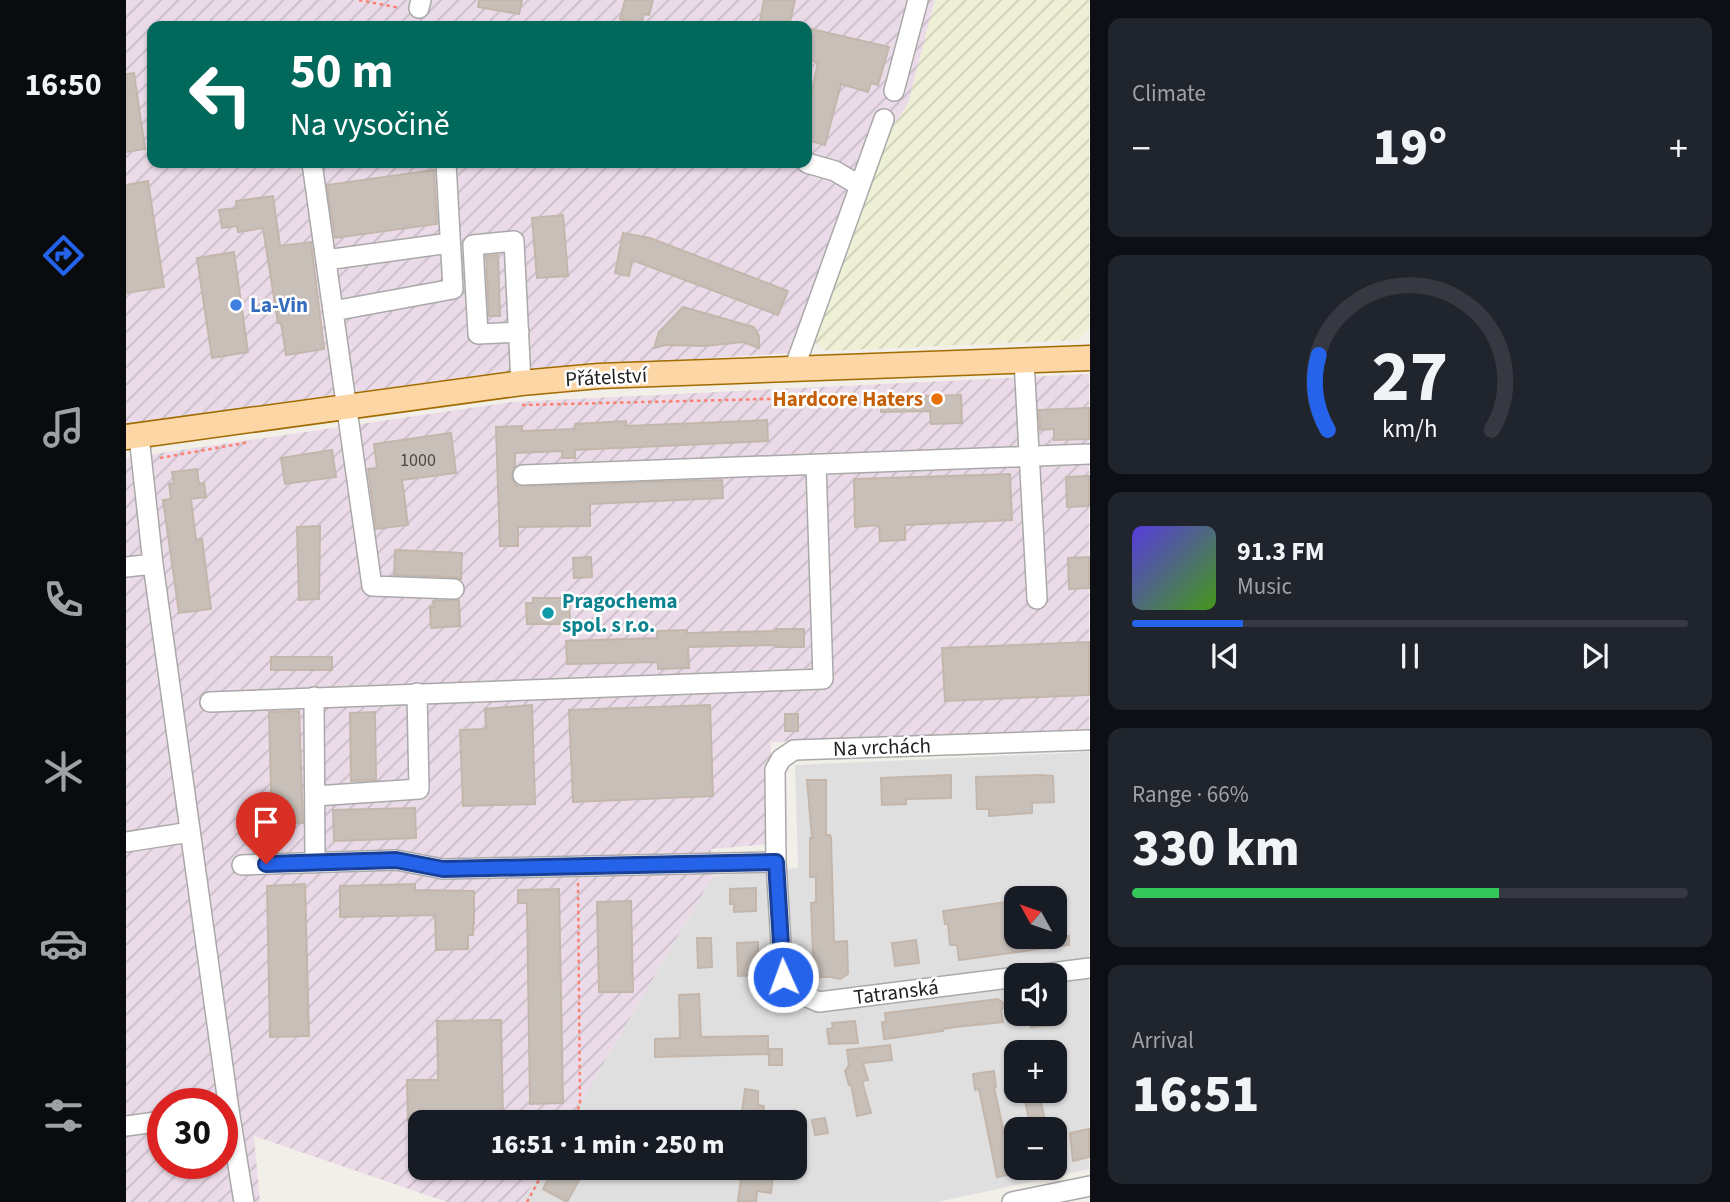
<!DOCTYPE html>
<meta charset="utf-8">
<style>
body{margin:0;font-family:"Source Sans 3",sans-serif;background:#20242c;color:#f1f3f6;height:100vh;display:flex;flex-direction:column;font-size:26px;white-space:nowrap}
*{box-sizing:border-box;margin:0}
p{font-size:23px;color:#9ea1a6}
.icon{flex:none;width:38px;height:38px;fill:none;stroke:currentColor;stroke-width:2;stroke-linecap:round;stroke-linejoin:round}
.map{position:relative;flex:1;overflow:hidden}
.drawer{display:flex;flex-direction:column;gap:18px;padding:18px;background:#0d0f14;width:640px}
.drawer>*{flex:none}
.hud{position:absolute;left:21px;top:21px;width:665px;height:147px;border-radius:14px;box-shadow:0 2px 5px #0004;background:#00695c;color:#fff;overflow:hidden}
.needle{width:46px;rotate:310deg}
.fabs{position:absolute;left:878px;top:886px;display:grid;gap:14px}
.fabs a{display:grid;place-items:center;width:63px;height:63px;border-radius:14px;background:#171b24;box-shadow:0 2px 5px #0004;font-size:35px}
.speed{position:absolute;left:21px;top:1088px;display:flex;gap:14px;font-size:35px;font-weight:700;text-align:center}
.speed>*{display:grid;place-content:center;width:91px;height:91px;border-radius:50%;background:#171b24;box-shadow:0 2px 5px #0004;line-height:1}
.speed .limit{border:10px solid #d22;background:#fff;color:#111}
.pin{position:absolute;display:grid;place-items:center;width:60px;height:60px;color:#fff;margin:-72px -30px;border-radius:50% 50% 50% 0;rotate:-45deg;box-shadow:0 0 7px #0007}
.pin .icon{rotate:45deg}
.me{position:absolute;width:77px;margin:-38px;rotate:358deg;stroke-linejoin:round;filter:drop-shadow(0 0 5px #0008)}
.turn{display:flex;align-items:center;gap:24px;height:147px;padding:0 28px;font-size:32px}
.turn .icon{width:91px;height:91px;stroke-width:2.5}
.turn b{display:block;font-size:49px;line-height:60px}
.big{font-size:52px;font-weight:800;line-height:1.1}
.drawer .widget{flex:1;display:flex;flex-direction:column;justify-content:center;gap:10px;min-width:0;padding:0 24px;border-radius:14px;background:#20242c}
.drawer .dial{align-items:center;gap:0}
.dial svg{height:182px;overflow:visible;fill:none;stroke:#363941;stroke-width:7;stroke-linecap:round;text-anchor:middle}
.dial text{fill:#f1f3f6;stroke:none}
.song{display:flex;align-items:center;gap:21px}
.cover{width:84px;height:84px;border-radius:10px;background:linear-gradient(135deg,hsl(250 70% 55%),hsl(100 70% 35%))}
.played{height:7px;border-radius:4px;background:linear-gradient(90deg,#2563eb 20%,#363941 20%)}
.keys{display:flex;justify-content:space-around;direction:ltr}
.heat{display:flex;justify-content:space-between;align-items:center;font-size:38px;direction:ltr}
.charge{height:10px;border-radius:5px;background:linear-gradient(90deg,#34c759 66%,#363941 0)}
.trip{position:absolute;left:282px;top:1110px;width:399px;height:70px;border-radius:14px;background:#171b24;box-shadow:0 2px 5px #0004;font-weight:800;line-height:70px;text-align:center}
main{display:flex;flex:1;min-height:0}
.dock{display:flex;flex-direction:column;width:126px;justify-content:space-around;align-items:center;background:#090b0e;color:#9ea1a6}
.dock .icon{width:49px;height:49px}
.dock .on{color:#2563eb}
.dock b{font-size:32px;color:#f1f3f6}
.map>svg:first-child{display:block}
.residential{fill:#e0dfdf;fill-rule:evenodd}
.industrial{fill:url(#industrial-furrows);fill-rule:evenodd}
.farmland{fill:url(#farmland-furrows)}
.building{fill:#c7bfb8;stroke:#c4b6ab;stroke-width:2}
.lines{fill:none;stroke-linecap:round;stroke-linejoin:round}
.minor-casing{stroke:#a9a9a9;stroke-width:22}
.major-casing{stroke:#a06b00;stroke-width:27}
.path{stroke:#fa8072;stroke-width:2.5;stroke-dasharray:3.5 3.5;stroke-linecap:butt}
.minor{stroke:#fff;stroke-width:19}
.major{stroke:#fcd6a4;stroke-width:24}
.route-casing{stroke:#184099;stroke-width:18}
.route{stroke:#2563eb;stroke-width:12}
.shop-dot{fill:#3f7fe0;stroke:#fff;stroke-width:2.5}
.food-dot{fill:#e8710a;stroke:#fff;stroke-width:2.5}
.culture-dot{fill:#0f9aa8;stroke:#fff;stroke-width:2.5}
.labels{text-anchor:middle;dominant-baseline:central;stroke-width:5;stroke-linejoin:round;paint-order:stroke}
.number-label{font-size:18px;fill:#4b4948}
.shop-label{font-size:21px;font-weight:bold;fill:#366cbe;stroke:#fff;text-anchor:start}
.street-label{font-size:21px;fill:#222;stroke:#fff}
.food-label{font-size:21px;font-weight:bold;fill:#c56008;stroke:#fff;text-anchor:end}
.culture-label{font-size:21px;font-weight:bold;fill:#0d838f;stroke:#fff;text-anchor:start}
</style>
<main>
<nav class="dock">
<b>16:50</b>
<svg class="icon on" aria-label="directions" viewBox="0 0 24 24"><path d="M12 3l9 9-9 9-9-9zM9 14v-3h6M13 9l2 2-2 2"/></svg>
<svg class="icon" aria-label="music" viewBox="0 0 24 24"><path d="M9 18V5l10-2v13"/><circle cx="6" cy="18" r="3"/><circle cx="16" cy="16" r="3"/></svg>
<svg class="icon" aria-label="phone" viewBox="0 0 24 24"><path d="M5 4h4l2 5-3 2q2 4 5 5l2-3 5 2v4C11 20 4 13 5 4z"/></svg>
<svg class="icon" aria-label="climate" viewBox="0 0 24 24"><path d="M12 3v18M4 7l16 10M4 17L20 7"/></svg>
<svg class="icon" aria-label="car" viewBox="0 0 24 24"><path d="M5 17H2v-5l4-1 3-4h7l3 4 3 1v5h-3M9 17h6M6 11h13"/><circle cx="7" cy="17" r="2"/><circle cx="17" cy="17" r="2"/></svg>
<svg class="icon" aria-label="filters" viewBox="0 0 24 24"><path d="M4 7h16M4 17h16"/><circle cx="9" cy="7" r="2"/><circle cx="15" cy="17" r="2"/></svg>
</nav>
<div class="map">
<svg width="964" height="1202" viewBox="0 0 964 1202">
<defs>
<pattern id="industrial-furrows" width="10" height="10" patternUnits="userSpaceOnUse" patternTransform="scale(1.75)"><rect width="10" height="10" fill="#ebdbe8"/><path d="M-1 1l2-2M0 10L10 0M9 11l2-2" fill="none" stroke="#c9bcc7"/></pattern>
<pattern id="farmland-furrows" width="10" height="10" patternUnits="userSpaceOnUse" patternTransform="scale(1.75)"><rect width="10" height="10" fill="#eef0d5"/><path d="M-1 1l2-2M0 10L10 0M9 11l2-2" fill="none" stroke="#ccceb7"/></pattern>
</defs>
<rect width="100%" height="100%" fill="#f2efe9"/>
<path class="residential" d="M963 752V1169L812 1202H396L416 1167H668V1122H443L587 876 672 868 669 765ZM891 898H929V936H891ZM891 975H929V1013H891ZM891 1052H929V1090H891ZM891 1129H929V1167H891Z"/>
<path class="industrial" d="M0 0H809L782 104 760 136 684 352 399 369 0 424ZM26 26H681V163H26Z
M963 374V729L645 742 644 844 585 849 587 876 443 1122H294V1167H416L396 1202H321L128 1136 134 1202H0V458L385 402ZM37 1104H96V1164H37Z"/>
<path class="farmland" d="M809 0H963V329L951 340 701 351 686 341 760 136 782 104Z"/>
<path class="building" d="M353 0H396L393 14 352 7Z
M499 0H527L523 15 518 14 515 25 494 19Z
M638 0H669L663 26H633Z
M681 28 763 47 752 85 745 83 742 92 715 84 699 145 681 140V91L686 92 692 62 681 60Z
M8 73 19 149 0 152V74Z
M308 170 311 224 209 238 201 185Z
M22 181 38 287 0 293V185Z
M147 196 154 246 185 242 198 349 160 355 155 323H152L137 228 112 232 111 226 96 228 93 210 111 208 110 201Z
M437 215 442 276 411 278 406 218Z
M497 233 524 238 662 291 652 315 506 260 503 276 489 273Z
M108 252 122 352 86 358 71 258Z
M372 255 374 316H363L360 256Z
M557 307 628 327 633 336V348L617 342 579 346 540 345 528 348 533 332Z
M835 395 836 423 805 424 804 411 755 412V397Z
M963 408V439L928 440V429L914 430 913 410Z
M641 420 642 441 449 450V458H436V451L389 453V466L385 475 390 486 596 480 597 498 464 504V526L392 527V546H374L370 427 396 426V431L449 429V424L500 421V426Z
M325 433 330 473 276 480 282 525 250 529 242 469 251 468 248 444Z
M206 450 210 477 159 484 155 458Z
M71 469 73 484 78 483 80 497 65 499 70 540 76 539 85 609 53 613 37 500 45 499 43 484 48 483 46 472Z
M884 474 886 520 779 525V540L754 541 753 525 729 527 728 479Z
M963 476V506L941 507 940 477Z
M194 526 193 599 173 600 171 527Z
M269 550 336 553 335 579 328 577 268 575Z
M465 557 466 577 448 578 447 558Z
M963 557V588L943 589 942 558Z
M407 598H443L444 624H401L400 603H407Z
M333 600 334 626 305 628 304 607H308L307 601Z
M650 629H678V647H650V645L562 647 563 668 532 669V662L441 664 440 641 531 638V631L561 630V633L650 631Z
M963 642V695L819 701 816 648Z
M145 657H206V670H145Z
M406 705 409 804 337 806 334 730 360 729 359 709Z
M584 705 587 796 447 802 443 710Z
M173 711 177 823 146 824 143 712Z
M249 712 250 780 225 781 224 713Z
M659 714H672V731H659Z
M825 775V798L780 799V804L756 805 755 778Z
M915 775 927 776 928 802 906 803V813L863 816V809H851L850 777Z
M681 780H700V835H704L705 838 708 942 721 941 722 974 714 979 705 977H688L685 903 690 902V877H684V838H686Z
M289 808 290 838 208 841 207 810Z
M179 884 183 1036 144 1037 141 886Z
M289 884V890L348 891V924H347V935H342V949L310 950 309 915 214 917V886Z
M630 888V911L608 912V904H604V889Z
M433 889 437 1103 404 1104 401 903H392V890Z
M505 901 507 992H473L471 902Z
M881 902 885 936H943V945L833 960 831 945H824L822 924H819L817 911Z
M571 938H585L586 967 572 968Z
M790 940 793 963 769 966 766 943Z
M632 942 633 975 612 976 611 943Z
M573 994 575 1037 642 1036V1054L529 1057V1039L554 1038 553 995Z
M872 999 879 1004 875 1011 877 1022 829 1027 817 1029V1031L758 1039 756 1022H760L759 1013Z
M904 1013H928L929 1025 905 1027Z
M375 1020 377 1122 282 1121 281 1080H312L311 1021Z
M729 1021 732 1043 703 1044 701 1029 707 1028 706 1023Z
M764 1045 766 1060 737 1063 742 1080 736 1081 745 1113 731 1116 725 1084 723 1085 719 1071 723 1065 721 1050Z
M643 1049H656V1065H643Z
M868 1071 870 1087H868L887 1174 871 1177 853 1089 849 1090 847 1074Z
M619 1089 632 1091V1105L638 1106 636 1122H622V1120L615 1119Z
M913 1093 921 1129H905L898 1096Z
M699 1118 702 1133 689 1135 686 1120Z
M963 1129V1157L947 1161 944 1133Z
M428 1167H445L457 1173 441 1202 417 1189Z
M616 1170 647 1174 645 1193 631 1191 630 1202 612 1201Z"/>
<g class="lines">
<defs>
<path id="minor" d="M293 8 295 0
M768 91 792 0
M186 163 246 586 328 589
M681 163 709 171 734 186
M200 260 324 243
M207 311 327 289 320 163
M393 332 352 334 347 245 388 241 395 383
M898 360 911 599
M668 369 758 119
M13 436 27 564 103 1110 118 1202
M397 475 964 454
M0 567 27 564
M188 697 189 863
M84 702 697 679 690 464
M189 796 293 789 291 693
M0 842 64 832
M116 865 270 860 317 869 650 862
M909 975 964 968
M891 977 693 1002 674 994 657 977 650 862 649 770 655 759 668 750 964 740
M0 1126 37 1121
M886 1202 964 1186"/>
<path id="major" d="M0 437 395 383 473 376 964 358"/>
</defs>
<use href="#minor" class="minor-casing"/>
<use href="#major" class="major-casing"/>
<path class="path" d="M233 0 274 8
M396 405 724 397
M34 458 124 442
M445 1122 454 1105 452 882
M401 1202 420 1167"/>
<use href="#minor" class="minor"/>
<use href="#major" class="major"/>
</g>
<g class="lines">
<defs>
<path id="route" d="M140 864 270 860 317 869 650 862 657 977"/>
</defs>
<use href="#route" class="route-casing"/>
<use href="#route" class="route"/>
</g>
<circle class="shop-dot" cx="110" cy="305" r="7"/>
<circle class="food-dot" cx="811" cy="399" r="7"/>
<circle class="culture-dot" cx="422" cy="613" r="7"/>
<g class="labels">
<g class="number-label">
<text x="292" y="460">1000</text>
</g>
<g class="shop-label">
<text x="124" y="305">La-Vin</text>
</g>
<g class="street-label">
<text transform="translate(480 377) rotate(-3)">Přátelství</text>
<text transform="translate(756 747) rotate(-2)">Na vrchách</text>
<text transform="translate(770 992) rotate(-7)">Tatranská</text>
</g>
<g class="food-label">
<text x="797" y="399">Hardcore Haters</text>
</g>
<g class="culture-label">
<text x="436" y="601">Pragochema<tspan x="436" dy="24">spol. s r.o.</tspan></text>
</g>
</g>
</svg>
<div class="fabs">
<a><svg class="needle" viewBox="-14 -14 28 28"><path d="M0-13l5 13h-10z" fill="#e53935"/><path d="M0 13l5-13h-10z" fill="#9ea1a6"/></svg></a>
<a><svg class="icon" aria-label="sound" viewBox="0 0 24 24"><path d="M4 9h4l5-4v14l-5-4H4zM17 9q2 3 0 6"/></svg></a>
<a>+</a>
<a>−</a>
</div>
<div class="speed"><div class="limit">30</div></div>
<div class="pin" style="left:140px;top:864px;background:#d93025"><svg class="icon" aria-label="arrive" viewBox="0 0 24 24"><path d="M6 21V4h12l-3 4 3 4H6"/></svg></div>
<svg class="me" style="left:657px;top:977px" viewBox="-20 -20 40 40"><circle r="17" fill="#2563eb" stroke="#fff" stroke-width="3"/><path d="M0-11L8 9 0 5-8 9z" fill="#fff"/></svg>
<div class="trip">16:51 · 1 min · 250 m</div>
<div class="hud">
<div class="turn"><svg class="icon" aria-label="left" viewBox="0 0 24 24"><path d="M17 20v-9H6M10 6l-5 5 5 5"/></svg><div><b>50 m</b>Na vysočině</div></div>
</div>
</div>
<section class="drawer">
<div class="widget"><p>Climate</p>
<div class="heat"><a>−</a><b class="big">19°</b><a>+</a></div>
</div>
<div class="widget dial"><svg viewBox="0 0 100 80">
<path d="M14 69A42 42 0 1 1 86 69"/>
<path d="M14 69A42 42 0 0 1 10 36" stroke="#2563eb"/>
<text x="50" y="56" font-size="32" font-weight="700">27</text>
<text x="50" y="72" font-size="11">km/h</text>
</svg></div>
<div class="widget">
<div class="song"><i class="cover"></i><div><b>91.3 FM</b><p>Music</p></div></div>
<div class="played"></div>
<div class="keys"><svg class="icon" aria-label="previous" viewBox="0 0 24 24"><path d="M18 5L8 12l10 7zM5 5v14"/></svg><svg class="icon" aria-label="pause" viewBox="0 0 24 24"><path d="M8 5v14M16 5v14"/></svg><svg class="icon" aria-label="next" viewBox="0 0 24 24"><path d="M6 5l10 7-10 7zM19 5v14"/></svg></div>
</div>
<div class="widget"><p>Range · 66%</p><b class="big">330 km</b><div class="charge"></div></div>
<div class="widget"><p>Arrival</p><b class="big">16:51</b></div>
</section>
</main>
